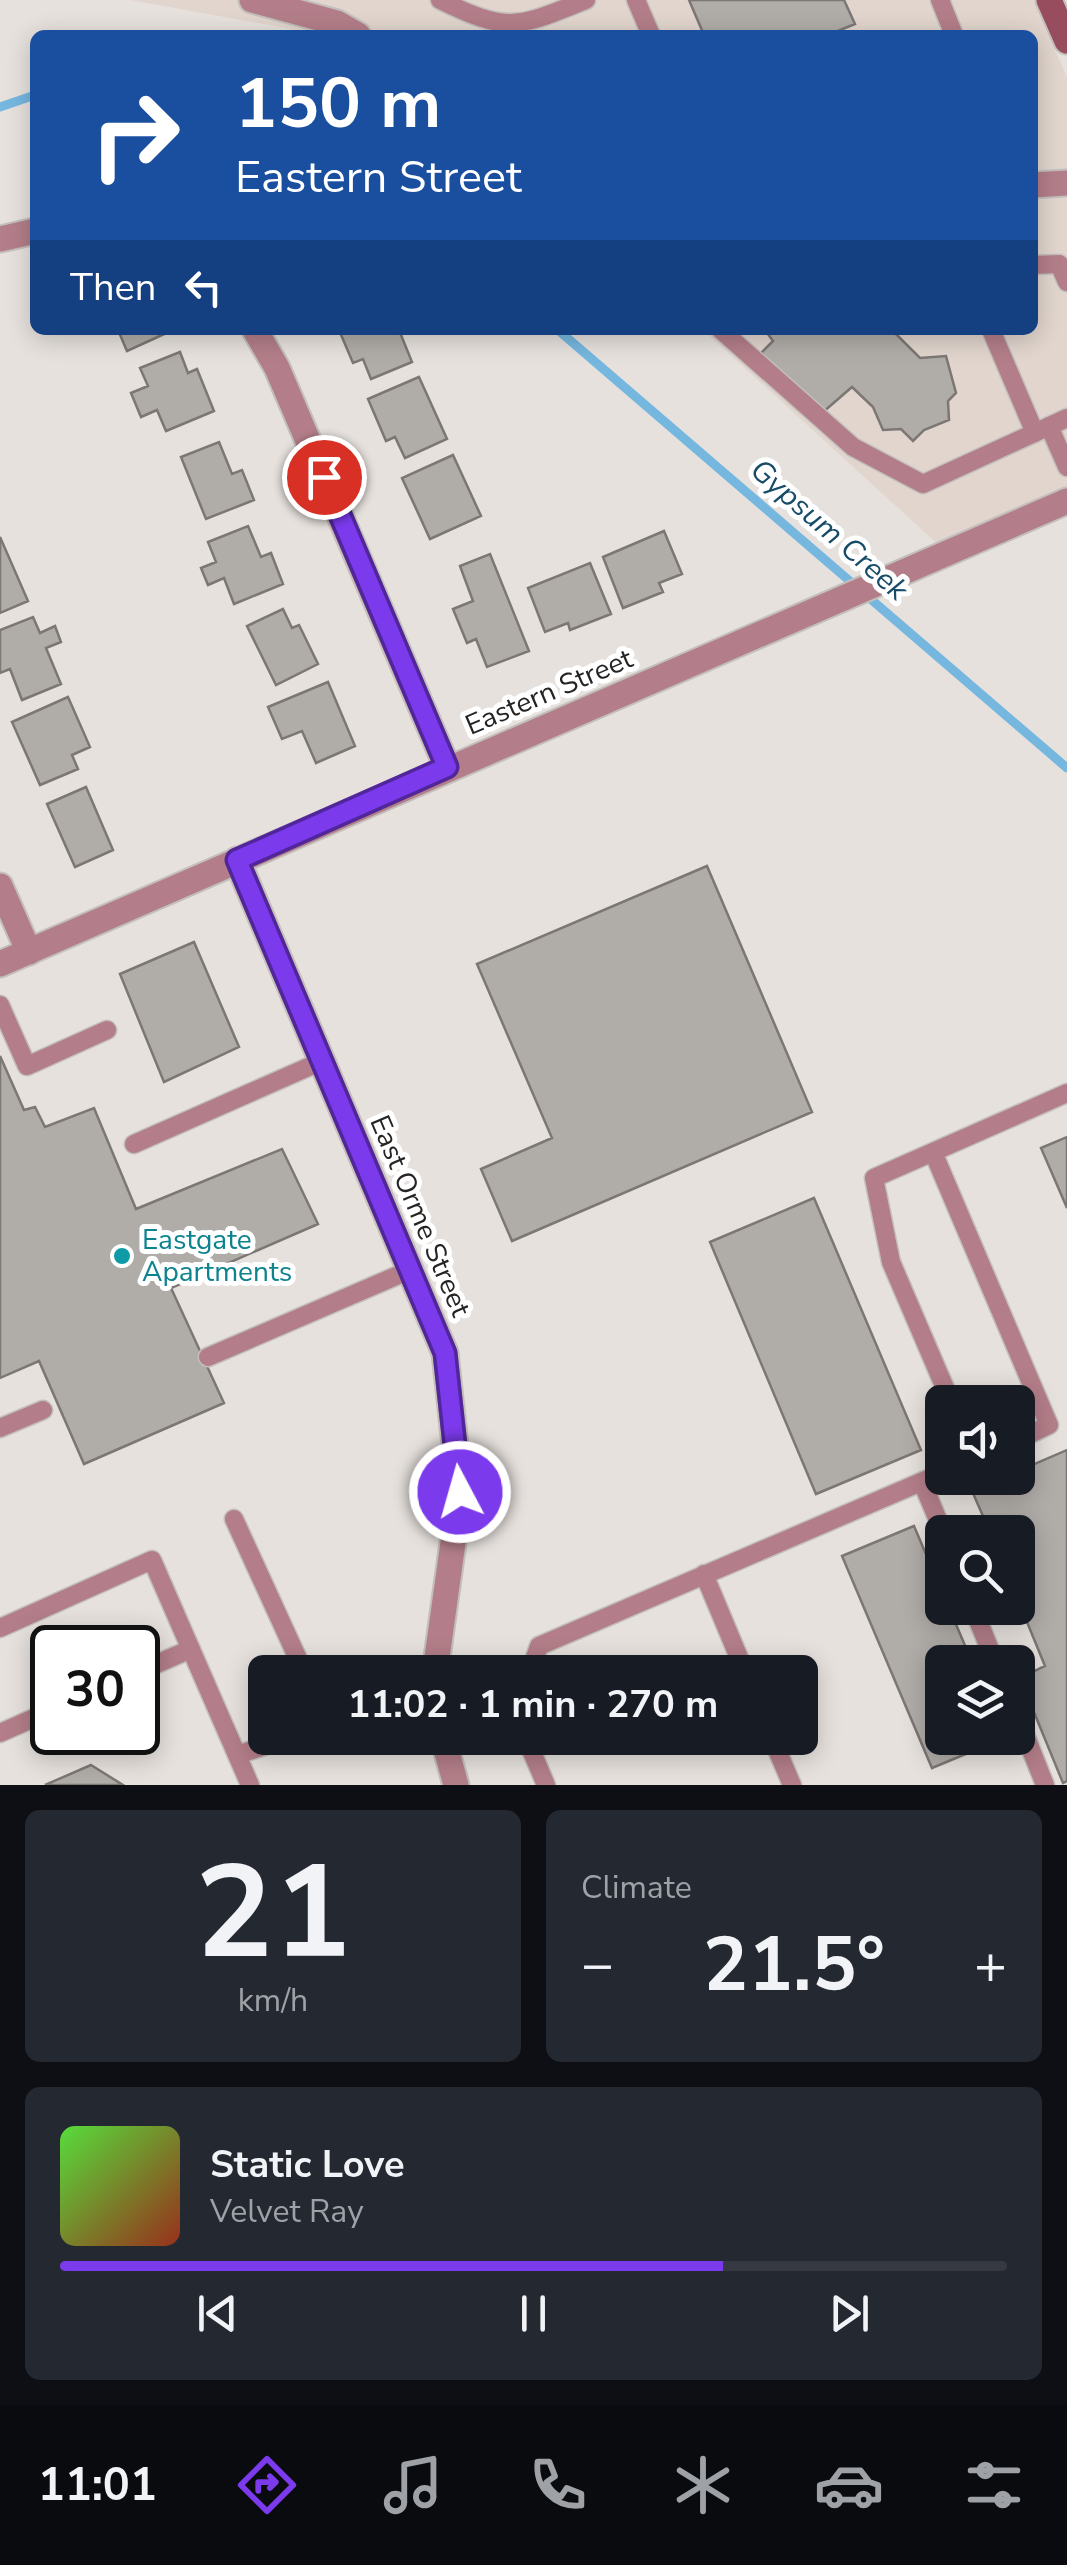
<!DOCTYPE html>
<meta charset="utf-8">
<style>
body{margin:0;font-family:"Nunito Sans",sans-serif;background:#242831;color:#f1f3f6;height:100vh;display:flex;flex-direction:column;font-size:38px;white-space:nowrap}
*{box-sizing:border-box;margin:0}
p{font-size:32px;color:#9ea1a6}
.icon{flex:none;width:55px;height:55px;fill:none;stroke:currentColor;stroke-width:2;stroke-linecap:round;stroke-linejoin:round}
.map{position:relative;height:1785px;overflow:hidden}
.drawer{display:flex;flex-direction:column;gap:25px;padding:25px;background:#0d0f14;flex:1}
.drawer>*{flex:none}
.guide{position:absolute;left:30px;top:30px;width:1008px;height:305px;border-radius:15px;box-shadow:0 5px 25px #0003;background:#1a4fa0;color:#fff;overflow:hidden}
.buttons{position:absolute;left:925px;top:1385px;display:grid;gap:20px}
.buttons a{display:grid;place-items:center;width:110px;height:110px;border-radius:15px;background:#171b24;box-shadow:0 5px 25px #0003;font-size:50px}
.speed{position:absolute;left:30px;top:1625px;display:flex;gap:20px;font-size:50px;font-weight:700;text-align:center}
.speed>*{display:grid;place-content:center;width:130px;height:130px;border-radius:50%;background:#171b24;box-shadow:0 5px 25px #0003;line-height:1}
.speed .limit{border:5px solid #111;border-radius:15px;background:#fff;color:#111}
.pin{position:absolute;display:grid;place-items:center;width:85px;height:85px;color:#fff;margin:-42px;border:5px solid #fff;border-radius:50%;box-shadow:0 2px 10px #0007}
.me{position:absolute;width:110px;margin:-55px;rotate:354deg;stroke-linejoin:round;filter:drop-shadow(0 0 8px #0008)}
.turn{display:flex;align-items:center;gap:35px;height:210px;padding:0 40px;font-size:45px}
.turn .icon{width:130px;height:130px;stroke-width:2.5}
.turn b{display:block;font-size:70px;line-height:85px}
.then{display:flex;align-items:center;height:95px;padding:0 40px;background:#0003;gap:20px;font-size:38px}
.big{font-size:75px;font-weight:700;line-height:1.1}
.drawer .widget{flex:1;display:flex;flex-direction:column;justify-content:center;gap:15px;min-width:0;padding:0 35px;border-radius:15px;background:#242831}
.drawer .dial{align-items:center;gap:0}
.dial b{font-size:130px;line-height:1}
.song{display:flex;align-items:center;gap:30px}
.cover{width:120px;height:120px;border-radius:15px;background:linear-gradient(135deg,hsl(110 70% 55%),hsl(10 70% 35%))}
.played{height:10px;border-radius:5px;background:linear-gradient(90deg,#7c3aed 70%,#363941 70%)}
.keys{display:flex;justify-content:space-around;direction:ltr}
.heat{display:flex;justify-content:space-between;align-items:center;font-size:55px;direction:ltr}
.drawer .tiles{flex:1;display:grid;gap:25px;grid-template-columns:1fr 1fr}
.widget:last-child{grid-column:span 2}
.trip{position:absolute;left:248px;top:1655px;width:570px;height:100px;border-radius:15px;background:#171b24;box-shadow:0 5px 25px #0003;font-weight:700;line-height:100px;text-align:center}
.tabs{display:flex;height:160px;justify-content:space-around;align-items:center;background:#090b0e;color:#9ea1a6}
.tabs .icon{width:70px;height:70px}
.tabs .active{color:#7c3aed}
.tabs b{font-size:45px;color:#f1f3f6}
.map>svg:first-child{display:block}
.built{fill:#e1d5cd}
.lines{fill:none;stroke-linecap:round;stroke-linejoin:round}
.stream{stroke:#75b7df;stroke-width:9}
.building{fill:#b0aca8;stroke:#7c7774;stroke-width:2.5}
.service-casing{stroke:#c3bfbc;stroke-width:21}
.minor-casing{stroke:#c3bfbc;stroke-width:29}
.tertiary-casing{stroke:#c3bfbc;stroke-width:29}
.secondary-casing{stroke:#c3bfbc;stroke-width:29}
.service{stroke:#b37e89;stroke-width:18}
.minor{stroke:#b37e89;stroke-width:25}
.tertiary{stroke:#b37e89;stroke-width:25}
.secondary{stroke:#984d5f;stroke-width:25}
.route-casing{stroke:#51269a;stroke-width:25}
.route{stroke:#7c3aed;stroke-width:18}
.culture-dot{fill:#0f9aa8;stroke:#fff;stroke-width:4}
.labels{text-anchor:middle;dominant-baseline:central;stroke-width:10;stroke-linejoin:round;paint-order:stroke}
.street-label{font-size:28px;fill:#262423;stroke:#fff}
.culture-label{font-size:28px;fill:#0d838f;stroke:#fff;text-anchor:start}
.water-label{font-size:30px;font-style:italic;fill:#174b67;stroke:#fff}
</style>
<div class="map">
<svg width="1067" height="1785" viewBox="0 0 1067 1785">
<rect width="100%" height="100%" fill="#e6e1dd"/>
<path class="built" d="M131 0H1034L1067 78V509L953 558 703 330H1032V35H324Z"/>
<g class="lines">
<path class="stream" d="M0 107 35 95
M558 330 1067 768"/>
</g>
<path class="building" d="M689 0H844L855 24 828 35H704Z
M118 330H173L127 351Z
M339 330H399L412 362 371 379 363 359 353 363Z
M765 330H892L920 358 946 356 956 393 948 401 949 420 924 430 913 441 901 429 883 430 873 407 852 387 822 413 761 353 773 341Z
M180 352 188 373 197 369 214 411 166 431 157 410 141 417 131 393 148 386 140 368Z
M419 377 447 439 405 458 395 437 386 441 368 399Z
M219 442 232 474 242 470 254 500 206 519 181 457Z
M453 455 481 516 430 539 402 478Z
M248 526 261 557 271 553 283 584 234 604 224 578 208 585 201 568 216 562 208 542Z
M664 531 682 574 659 583 663 592 623 608 603 557Z
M0 537 28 601 0 613Z
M490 554 529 651 487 667 476 639 467 643 453 609 473 601 460 566Z
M590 563 611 614 570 630 568 623 545 632 528 588Z
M283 609 292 628 299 625 318 664 276 685 247 626Z
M33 617 40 633 55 626 61 642 46 648 61 684 22 700 10 669 0 673V630Z
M328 682 355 746 316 763 302 731 282 739 268 707Z
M68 697 90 747 72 755 78 769 40 785 12 722Z
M86 787 113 850 75 867 47 804Z
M707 866 812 1112 512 1241 481 1169 552 1138 477 964Z
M194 942 239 1047 164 1082 120 974Z
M0 1056 24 1110 35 1107 45 1127 94 1108 136 1209 282 1149 318 1224 171 1288 224 1403 84 1464 39 1361 0 1378Z
M1067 1137V1208L1041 1148Z
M814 1198 921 1450 816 1494 710 1242Z
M1067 1450V1781L1063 1783 1020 1678 1045 1666 1018 1600V1532H990L972 1491 1003 1478H1018V1471Z
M914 1526 942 1592V1608H949L972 1662H942V1738H1004L932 1768 842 1556Z
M91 1765 123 1785H45Z"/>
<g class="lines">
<defs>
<path id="service" d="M440 0C509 34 518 27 586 0
M636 0 651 35
M940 0 954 35
M1032 265 1059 264 1067 282
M721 330 853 447 923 484 1067 418
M991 330 1035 433
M1049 426 1067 467
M0 1005 27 1066 107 1030
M134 1144 322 1061
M933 1152 1049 1425 1018 1440
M208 1357 410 1270
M951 1402 891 1262 874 1178 1067 1093
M0 1428 43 1410
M922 1482 943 1532
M234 1519 304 1672
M704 1574 745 1672
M973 1608 995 1662
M0 1628 152 1560 250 1785
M138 1672 191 1649
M530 1672 539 1646 942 1473
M1018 1717 1045 1785
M0 1733 52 1710
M526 1738 546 1785
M772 1738 792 1785
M237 1755 288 1738"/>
<path id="minor" d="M252 0 337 23 358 35
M1032 185 1067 183
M0 239 35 231
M255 330 277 368 447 767
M237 860 445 1353 460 1492 435 1672
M0 886 29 952
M443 1738 456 1785"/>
<path id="tertiary" d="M0 964 1067 501"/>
<path id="secondary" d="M1049 0 1067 41"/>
</defs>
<use href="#service" class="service-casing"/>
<use href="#minor" class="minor-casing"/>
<use href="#tertiary" class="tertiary-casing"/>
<use href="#secondary" class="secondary-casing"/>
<use href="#service" class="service"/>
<use href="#minor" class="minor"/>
<use href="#tertiary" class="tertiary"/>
<use href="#secondary" class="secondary"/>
</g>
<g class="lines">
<defs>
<path id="route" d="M324 477 447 767 237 860 445 1353 460 1492"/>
</defs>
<use href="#route" class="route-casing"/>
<use href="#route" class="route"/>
</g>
<circle class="culture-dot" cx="122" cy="1256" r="10"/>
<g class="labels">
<g class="street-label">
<text transform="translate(549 692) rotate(-23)">Eastern Street</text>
<text transform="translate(420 1216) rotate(67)">East Orme Street</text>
</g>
<g class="culture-label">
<text x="142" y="1240">Eastgate<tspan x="142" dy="32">Apartments</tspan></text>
</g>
<g class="water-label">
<text transform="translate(829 530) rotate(41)">Gypsum Creek</text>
</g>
</g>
</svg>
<div class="buttons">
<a><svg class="icon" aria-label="sound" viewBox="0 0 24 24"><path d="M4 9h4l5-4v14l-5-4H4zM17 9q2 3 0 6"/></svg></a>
<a><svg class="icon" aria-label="search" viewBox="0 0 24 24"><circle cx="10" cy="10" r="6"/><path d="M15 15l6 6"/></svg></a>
<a><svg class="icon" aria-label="layers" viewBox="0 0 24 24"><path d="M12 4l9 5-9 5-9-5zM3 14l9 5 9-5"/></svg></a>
</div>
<div class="speed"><div class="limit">30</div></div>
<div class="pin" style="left:324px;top:477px;background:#d93025"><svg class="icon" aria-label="arrive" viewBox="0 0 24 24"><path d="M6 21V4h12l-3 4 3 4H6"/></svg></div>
<svg class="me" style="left:460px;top:1492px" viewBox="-20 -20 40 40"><circle r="17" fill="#7c3aed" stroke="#fff" stroke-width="3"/><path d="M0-11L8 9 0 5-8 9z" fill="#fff"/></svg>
<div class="trip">11:02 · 1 min · 270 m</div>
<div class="guide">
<div class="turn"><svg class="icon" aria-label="right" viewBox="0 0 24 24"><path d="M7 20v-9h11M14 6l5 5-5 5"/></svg><div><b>150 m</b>Eastern Street</div></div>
<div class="then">Then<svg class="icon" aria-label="left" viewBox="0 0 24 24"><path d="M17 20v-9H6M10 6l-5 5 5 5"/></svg></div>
</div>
</div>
<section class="drawer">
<div class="tiles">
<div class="widget dial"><b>21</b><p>km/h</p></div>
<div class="widget"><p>Climate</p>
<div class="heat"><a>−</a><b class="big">21.5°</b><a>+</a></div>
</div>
<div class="widget">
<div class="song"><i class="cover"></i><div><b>Static Love</b><p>Velvet Ray</p></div></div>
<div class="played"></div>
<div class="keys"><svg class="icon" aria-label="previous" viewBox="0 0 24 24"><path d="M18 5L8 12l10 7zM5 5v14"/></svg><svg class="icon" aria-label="pause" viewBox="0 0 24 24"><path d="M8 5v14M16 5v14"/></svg><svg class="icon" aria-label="next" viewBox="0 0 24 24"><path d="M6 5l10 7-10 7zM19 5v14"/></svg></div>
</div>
</div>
</section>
<nav class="tabs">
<b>11:01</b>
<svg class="icon active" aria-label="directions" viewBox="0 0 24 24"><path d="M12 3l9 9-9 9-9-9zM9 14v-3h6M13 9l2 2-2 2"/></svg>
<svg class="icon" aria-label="music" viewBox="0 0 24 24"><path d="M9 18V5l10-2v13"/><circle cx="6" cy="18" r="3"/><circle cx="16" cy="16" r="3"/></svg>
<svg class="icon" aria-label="phone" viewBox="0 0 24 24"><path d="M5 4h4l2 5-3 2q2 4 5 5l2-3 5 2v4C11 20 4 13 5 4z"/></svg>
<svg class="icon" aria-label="climate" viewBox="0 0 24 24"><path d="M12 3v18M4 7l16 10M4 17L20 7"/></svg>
<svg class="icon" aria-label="car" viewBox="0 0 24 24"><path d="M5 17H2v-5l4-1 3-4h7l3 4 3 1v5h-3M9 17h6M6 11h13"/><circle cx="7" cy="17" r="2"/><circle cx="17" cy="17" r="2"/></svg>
<svg class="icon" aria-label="filters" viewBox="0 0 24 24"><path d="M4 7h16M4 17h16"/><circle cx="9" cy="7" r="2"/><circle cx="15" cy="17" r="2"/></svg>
</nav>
